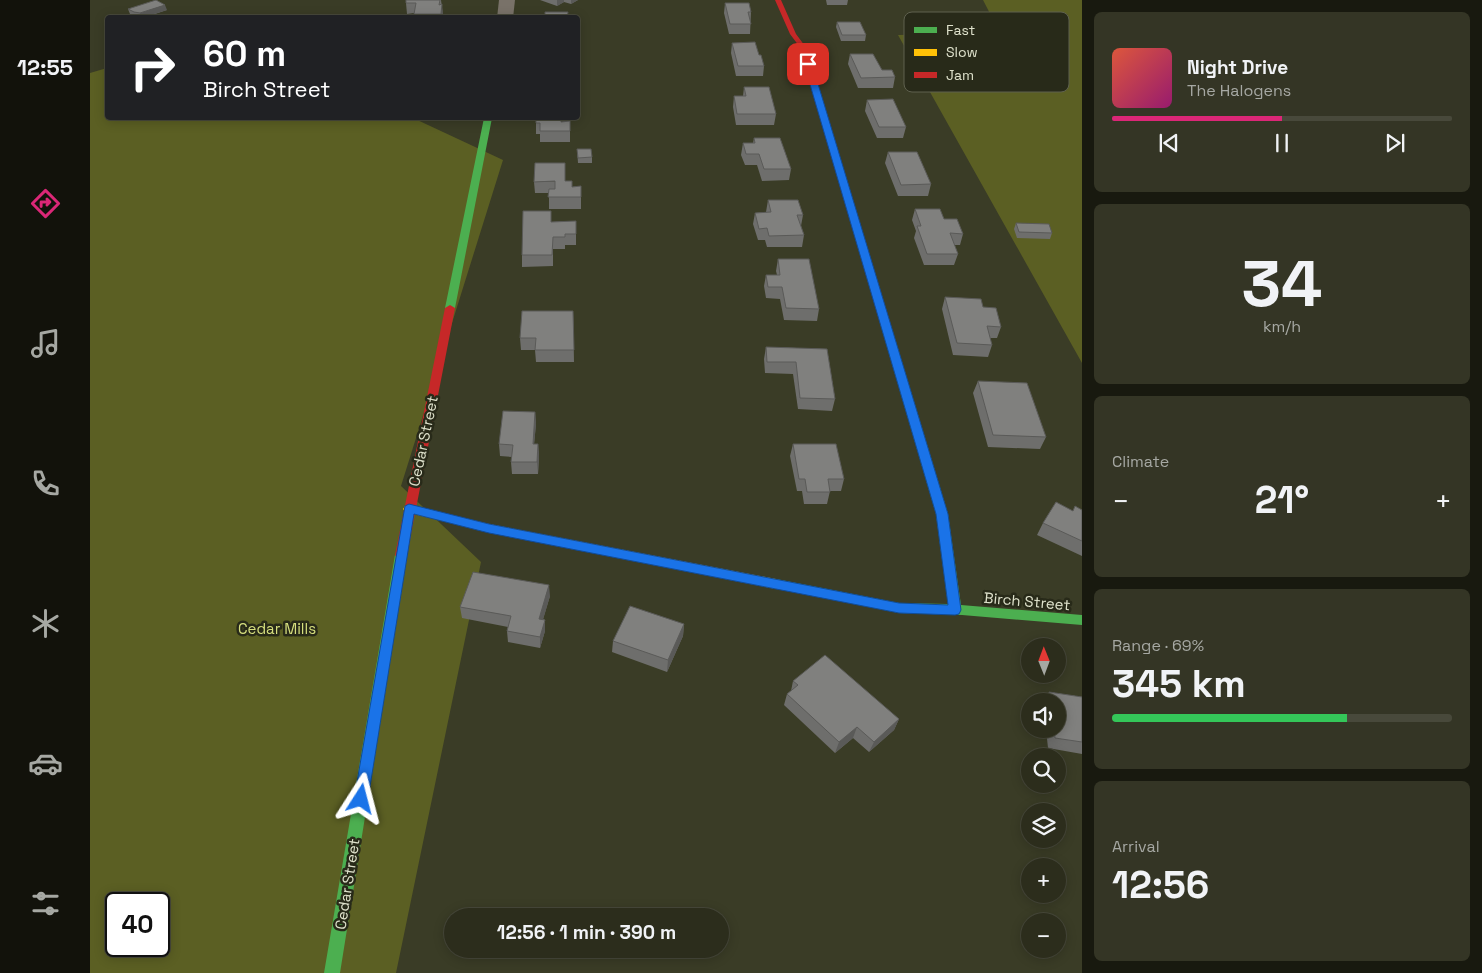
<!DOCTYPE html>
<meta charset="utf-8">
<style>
body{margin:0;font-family:"Space Grotesk",sans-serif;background:#343525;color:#f1f3f6;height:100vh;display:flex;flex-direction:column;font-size:19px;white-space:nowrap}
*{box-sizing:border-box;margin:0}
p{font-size:16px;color:#a6a8a3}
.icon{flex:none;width:28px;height:28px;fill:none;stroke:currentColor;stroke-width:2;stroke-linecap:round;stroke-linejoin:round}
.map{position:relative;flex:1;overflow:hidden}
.details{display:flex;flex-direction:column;gap:12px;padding:12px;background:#18190f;width:400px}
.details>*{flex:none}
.hud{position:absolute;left:15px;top:15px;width:475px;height:105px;border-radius:5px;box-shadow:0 2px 12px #0003,0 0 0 1px #48493b;background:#202124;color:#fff;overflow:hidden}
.needle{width:32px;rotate:359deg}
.buttons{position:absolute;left:931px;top:638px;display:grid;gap:10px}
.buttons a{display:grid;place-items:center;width:45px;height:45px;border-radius:50%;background:#2c2d1c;box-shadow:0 2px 12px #0003,0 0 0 1px #48493b;font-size:25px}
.speed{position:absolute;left:15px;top:892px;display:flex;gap:10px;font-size:25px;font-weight:700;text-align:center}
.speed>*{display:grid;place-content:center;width:65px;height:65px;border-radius:50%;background:#2c2d1c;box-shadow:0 2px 12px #0003,0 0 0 1px #48493b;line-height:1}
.speed .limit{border:2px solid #111;border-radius:8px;background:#fff;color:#111}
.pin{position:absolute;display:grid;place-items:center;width:42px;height:42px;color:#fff;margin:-21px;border-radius:10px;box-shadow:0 2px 8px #0006}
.me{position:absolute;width:55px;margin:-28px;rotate:9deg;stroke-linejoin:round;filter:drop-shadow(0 0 4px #0008)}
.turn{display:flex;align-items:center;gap:18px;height:105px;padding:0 15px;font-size:22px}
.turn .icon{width:65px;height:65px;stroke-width:2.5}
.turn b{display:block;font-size:35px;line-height:42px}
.big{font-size:38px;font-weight:700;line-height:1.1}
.details .card{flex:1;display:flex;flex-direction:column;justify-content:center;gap:8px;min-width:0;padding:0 18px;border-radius:8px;background:#343525}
.details .dial{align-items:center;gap:0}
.dial b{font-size:65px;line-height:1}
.song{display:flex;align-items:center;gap:15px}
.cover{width:60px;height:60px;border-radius:8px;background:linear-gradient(135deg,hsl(10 70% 55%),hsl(320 70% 35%))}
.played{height:5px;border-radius:2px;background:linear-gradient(90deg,#db2777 50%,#48493b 50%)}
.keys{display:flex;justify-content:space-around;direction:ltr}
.heat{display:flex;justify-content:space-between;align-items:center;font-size:28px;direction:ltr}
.charge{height:8px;border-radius:4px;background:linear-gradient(90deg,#34c759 69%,#48493b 0)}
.trip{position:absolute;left:354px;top:908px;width:285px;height:50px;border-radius:25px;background:#2c2d1c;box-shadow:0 2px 12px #0003,0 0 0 1px #48493b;font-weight:700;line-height:50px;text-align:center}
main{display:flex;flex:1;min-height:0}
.tabs{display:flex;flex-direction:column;width:90px;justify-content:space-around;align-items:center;background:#12120b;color:#a6a8a3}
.tabs .icon{width:35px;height:35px}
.tabs .selected{color:#db2777}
.tabs b{font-size:22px;color:#f1f3f6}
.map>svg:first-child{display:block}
.green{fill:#5b5f23;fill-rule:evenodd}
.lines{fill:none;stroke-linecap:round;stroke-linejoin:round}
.street{fill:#797269;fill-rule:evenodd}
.fast{fill:#4caf50;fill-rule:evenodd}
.slow{fill:#ffc107;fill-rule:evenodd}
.jam{fill:#c62828;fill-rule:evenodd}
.wall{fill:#6e6e6c}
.shaded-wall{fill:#5a5a58}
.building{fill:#80807e;stroke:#5a5a58}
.route{fill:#1a73e8;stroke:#114b97}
.labels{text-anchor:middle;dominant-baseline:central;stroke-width:5;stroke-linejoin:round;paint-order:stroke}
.street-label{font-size:15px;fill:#dfe2cc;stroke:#282a19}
.park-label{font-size:15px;fill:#d6df7e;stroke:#282a19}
.key{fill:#282a19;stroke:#5f614f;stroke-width:1}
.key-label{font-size:14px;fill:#dfe2cc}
</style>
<main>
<nav class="tabs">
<b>12:55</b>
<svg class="icon selected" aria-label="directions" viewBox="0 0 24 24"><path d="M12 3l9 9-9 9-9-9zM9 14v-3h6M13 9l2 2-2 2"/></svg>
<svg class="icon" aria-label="music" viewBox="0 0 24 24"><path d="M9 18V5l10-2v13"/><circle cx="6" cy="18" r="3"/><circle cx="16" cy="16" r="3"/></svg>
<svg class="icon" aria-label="phone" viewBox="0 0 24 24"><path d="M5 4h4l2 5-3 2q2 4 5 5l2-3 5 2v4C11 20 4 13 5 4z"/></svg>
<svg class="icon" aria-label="climate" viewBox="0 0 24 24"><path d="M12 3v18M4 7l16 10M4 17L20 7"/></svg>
<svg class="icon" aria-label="car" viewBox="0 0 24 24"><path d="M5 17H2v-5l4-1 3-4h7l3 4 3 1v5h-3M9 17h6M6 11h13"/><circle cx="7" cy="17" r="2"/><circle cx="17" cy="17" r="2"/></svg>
<svg class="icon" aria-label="filters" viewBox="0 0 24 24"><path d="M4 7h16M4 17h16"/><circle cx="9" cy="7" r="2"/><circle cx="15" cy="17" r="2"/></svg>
</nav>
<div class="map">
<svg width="992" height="973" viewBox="0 0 992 973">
<rect width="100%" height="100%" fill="#3a3c26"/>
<path class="green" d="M893 0H992V363L808 35 910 33Z
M17 68 18 118H323L413 160 311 486 391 562 306 973H0V73ZM26 904H69V946H26Z"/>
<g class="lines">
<path class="street" d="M409 0H425L423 18H407Z"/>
<path class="fast" d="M394 118H402L365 308 360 311 355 308Z
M796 323 801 326 858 514 871 605 992 615V625L872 615 809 613 682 587 680 584 682 581 686 579 809 603 858 604 846 514 791 326Z
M311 550 315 552 317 555 250 973H234L305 555 307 552Z"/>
<path class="slow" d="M319 505 399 524 686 579 690 581 692 584 690 587 686 589 399 532 315 512 313 509 315 506Z"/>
<path class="jam" d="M685 0H691L706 34 715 46 801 326 799 328H793L791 326 709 46 700 34Z
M360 305 365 308 317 555 315 558H307L305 555 355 308Z"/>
</g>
<path class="wall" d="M316 0H351L353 15V18H324V13L317 14 316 3Z
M450 0H488L481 4 474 2 467 6Z
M736 0H758L757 5H737Z
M635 3 661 12 660 34H639L634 13Z
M38 9 77 10 53 18H46L40 14Z
M747 22 776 35 775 41H751L746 27Z
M642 43 669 55 674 66 673 76H646L641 53Z
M760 54 805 77 803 88H768L758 64Z
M866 69 883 74 881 79 868 80 864 75Z
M654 87 686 114 684 125H646L643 107 644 96H653Z
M777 100 816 127 813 138H787L775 111Z
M446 118 471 122 480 121V142H450V134H446Z
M664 138 701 169 699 180 672 181 667 165H655L651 155 653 143H663Z
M487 149 502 157V163H488Z
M798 152 841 184 838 196H808L795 163Z
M475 181 482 187 491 186V209H459V193H445L444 182Z
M678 200 713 215 711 226 714 235 712 247H677L675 240H668L663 224 665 213 676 212Z
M825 209 854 219 873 234 870 245H864L868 254 864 265H834L824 238 826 231 822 220Z
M486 221V245H475V249H463V266L432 267V255L462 222Z
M926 223 962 233 960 239 927 238 924 229Z
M688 259 729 309 727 321 694 320 690 299 676 298 674 286 676 275H687L686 271Z
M855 297 911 327 907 338H900L902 345 898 357 863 355 852 309Z
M483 311 484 362H446L445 350H431L430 338Z
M676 347 737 349 745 399 742 411 708 409 703 374 675 373 674 359Z
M888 381 956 437 950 449 898 447 883 393Z
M445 412 446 424 444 444H448L449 456 448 474H422L421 462 422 457 410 456 409 444Z
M703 444 754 479 751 491H740L737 504H714L712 491H707L700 456Z
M992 510V556L947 535 953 523 983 511Z
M460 596 453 619 455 620V631L450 648 418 642 417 631 418 627 372 618 370 607Z
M594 624 593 636 577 672 522 652 523 641Z
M703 681 809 719 804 730 779 752 763 738 745 753 694 705 697 694 701 691Z
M959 692 992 697V754L958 748 956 729H968V701H954Z"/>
<path class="shaded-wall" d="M467 0H474V2L467 6Z
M481 0H488L481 4Z
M352 4 353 15V18H351V14Z
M75 5 77 10 51 18 50 13Z
M445 412 446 424 443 456V444Z
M448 444 449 456 448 474 447 462Z
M459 585 460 596 450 630 449 619Z
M455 620V631L450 648V637Z
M594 624 593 636 577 672 578 660Z
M809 719 804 730 779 752 784 742Z
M767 727 763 738 745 753 749 742Z"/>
<path class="building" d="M66 0 75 5 50 13 44 12 38 9Z
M316 0H350L349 5 352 4 351 14H324L326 3H316Z
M635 3H659L661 12H658L661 24H640Z
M455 12H478L477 18H455Z
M747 22H770L776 35H752Z
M665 42 669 55H671L674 66H648L642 43Z
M760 54H783L792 70H802L805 77 771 78Z
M654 87H679L686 114H647L644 96H656Z
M803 99 816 127H789L777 100Z
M446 118H471V122L480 121V131H450V123H446Z
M664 138H690L701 169H674L669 154H656L653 143H665Z
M487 149H501L502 157 488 158Z
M798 152H827L841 184 811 185Z
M445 163H475V181H482V187L491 186V197H458L459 189H465V181L444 182Z
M678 200H708L713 215H707L714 235 679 236 677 228 669 229 665 213 681 212Z
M825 209H850L854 219H867L873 234 860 233 868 254H837L827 226H831Z
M433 211H461V222L486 221V234H475V237H463L462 255H432Z
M926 223 959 224 962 233 929 232Z
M688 259H719L729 309 696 308 692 287H678L676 275H690Z
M855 297 891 299 893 307 906 308 911 327 897 326 902 345 867 343Z
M432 311H483L484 350H445L446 338H430Z
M676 347 737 349 745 399 710 398 706 362H677Z
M888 381 937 383 956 437 903 435Z
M413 411 445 412 443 444H448L447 462H421L423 445 409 444Z
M703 444H746L754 479H738L740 492H717L715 479H709Z
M966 502 983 511 985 506 992 510V541L953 523Z
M383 572 459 585 449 619 455 620 450 637 417 631 421 616 370 607Z
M540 606 594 624 578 660 523 641Z
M735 655 809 719 784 742 767 727 749 742 697 694 708 685 703 681Z
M959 692 992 697V742L965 738 964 729H968V701H961Z"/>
<path class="route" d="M718 62 722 64 858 514 871 610 869 614 865 615 809 613 399 533 324 514 278 799 276 804 271 806 266 804 264 799 315 506 319 504 399 524 809 603 858 605 846 514 714 64Z"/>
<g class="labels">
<g class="street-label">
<text transform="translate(333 441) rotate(-78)">Cedar Street</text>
<text transform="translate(937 601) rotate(5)">Birch Street</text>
<text transform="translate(257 884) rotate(-81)">Cedar Street</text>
</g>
<g class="park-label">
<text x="187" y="628">Cedar Mills</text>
</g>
</g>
<rect x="814" y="12" width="165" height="80" rx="8" class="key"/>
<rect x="824" y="27" width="23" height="6" fill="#4caf50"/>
<rect x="824" y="49" width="23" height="7" fill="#ffc107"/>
<rect x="824" y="72" width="23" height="6" fill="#c62828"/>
<g class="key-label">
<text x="856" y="35">Fast</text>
<text x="856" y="57">Slow</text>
<text x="856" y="80">Jam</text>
</g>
</svg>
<div class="buttons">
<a><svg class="needle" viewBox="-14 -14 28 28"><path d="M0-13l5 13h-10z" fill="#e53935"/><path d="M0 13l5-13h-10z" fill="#a6a8a3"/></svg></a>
<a><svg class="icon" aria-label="sound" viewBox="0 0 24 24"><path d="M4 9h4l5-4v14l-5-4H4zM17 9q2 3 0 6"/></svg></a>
<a><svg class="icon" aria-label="search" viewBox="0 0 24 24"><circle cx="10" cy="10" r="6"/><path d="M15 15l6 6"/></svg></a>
<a><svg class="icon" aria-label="layers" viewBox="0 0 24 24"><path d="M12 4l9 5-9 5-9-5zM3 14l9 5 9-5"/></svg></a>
<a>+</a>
<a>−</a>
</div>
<div class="speed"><div class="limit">40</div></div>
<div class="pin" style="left:718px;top:64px;background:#d93025"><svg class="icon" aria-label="arrive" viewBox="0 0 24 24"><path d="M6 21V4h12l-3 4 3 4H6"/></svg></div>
<svg class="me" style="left:271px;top:799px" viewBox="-20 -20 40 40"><path d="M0-17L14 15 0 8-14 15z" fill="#1a73e8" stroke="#fff" stroke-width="4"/></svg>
<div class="trip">12:56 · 1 min · 390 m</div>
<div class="hud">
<div class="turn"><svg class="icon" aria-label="right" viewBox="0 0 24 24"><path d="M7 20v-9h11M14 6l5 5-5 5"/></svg><div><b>60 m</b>Birch Street</div></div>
</div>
</div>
<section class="details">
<div class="card">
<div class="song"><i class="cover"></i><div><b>Night Drive</b><p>The Halogens</p></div></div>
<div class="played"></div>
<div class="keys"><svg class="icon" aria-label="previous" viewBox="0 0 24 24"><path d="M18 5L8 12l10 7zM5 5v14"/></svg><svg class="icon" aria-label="pause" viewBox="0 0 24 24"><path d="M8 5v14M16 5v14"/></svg><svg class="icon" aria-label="next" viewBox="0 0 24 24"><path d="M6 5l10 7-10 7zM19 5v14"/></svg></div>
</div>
<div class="card dial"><b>34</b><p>km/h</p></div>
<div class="card"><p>Climate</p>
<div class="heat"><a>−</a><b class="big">21°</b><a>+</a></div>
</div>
<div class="card"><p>Range · 69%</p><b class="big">345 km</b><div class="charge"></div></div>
<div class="card"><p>Arrival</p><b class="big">12:56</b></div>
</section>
</main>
